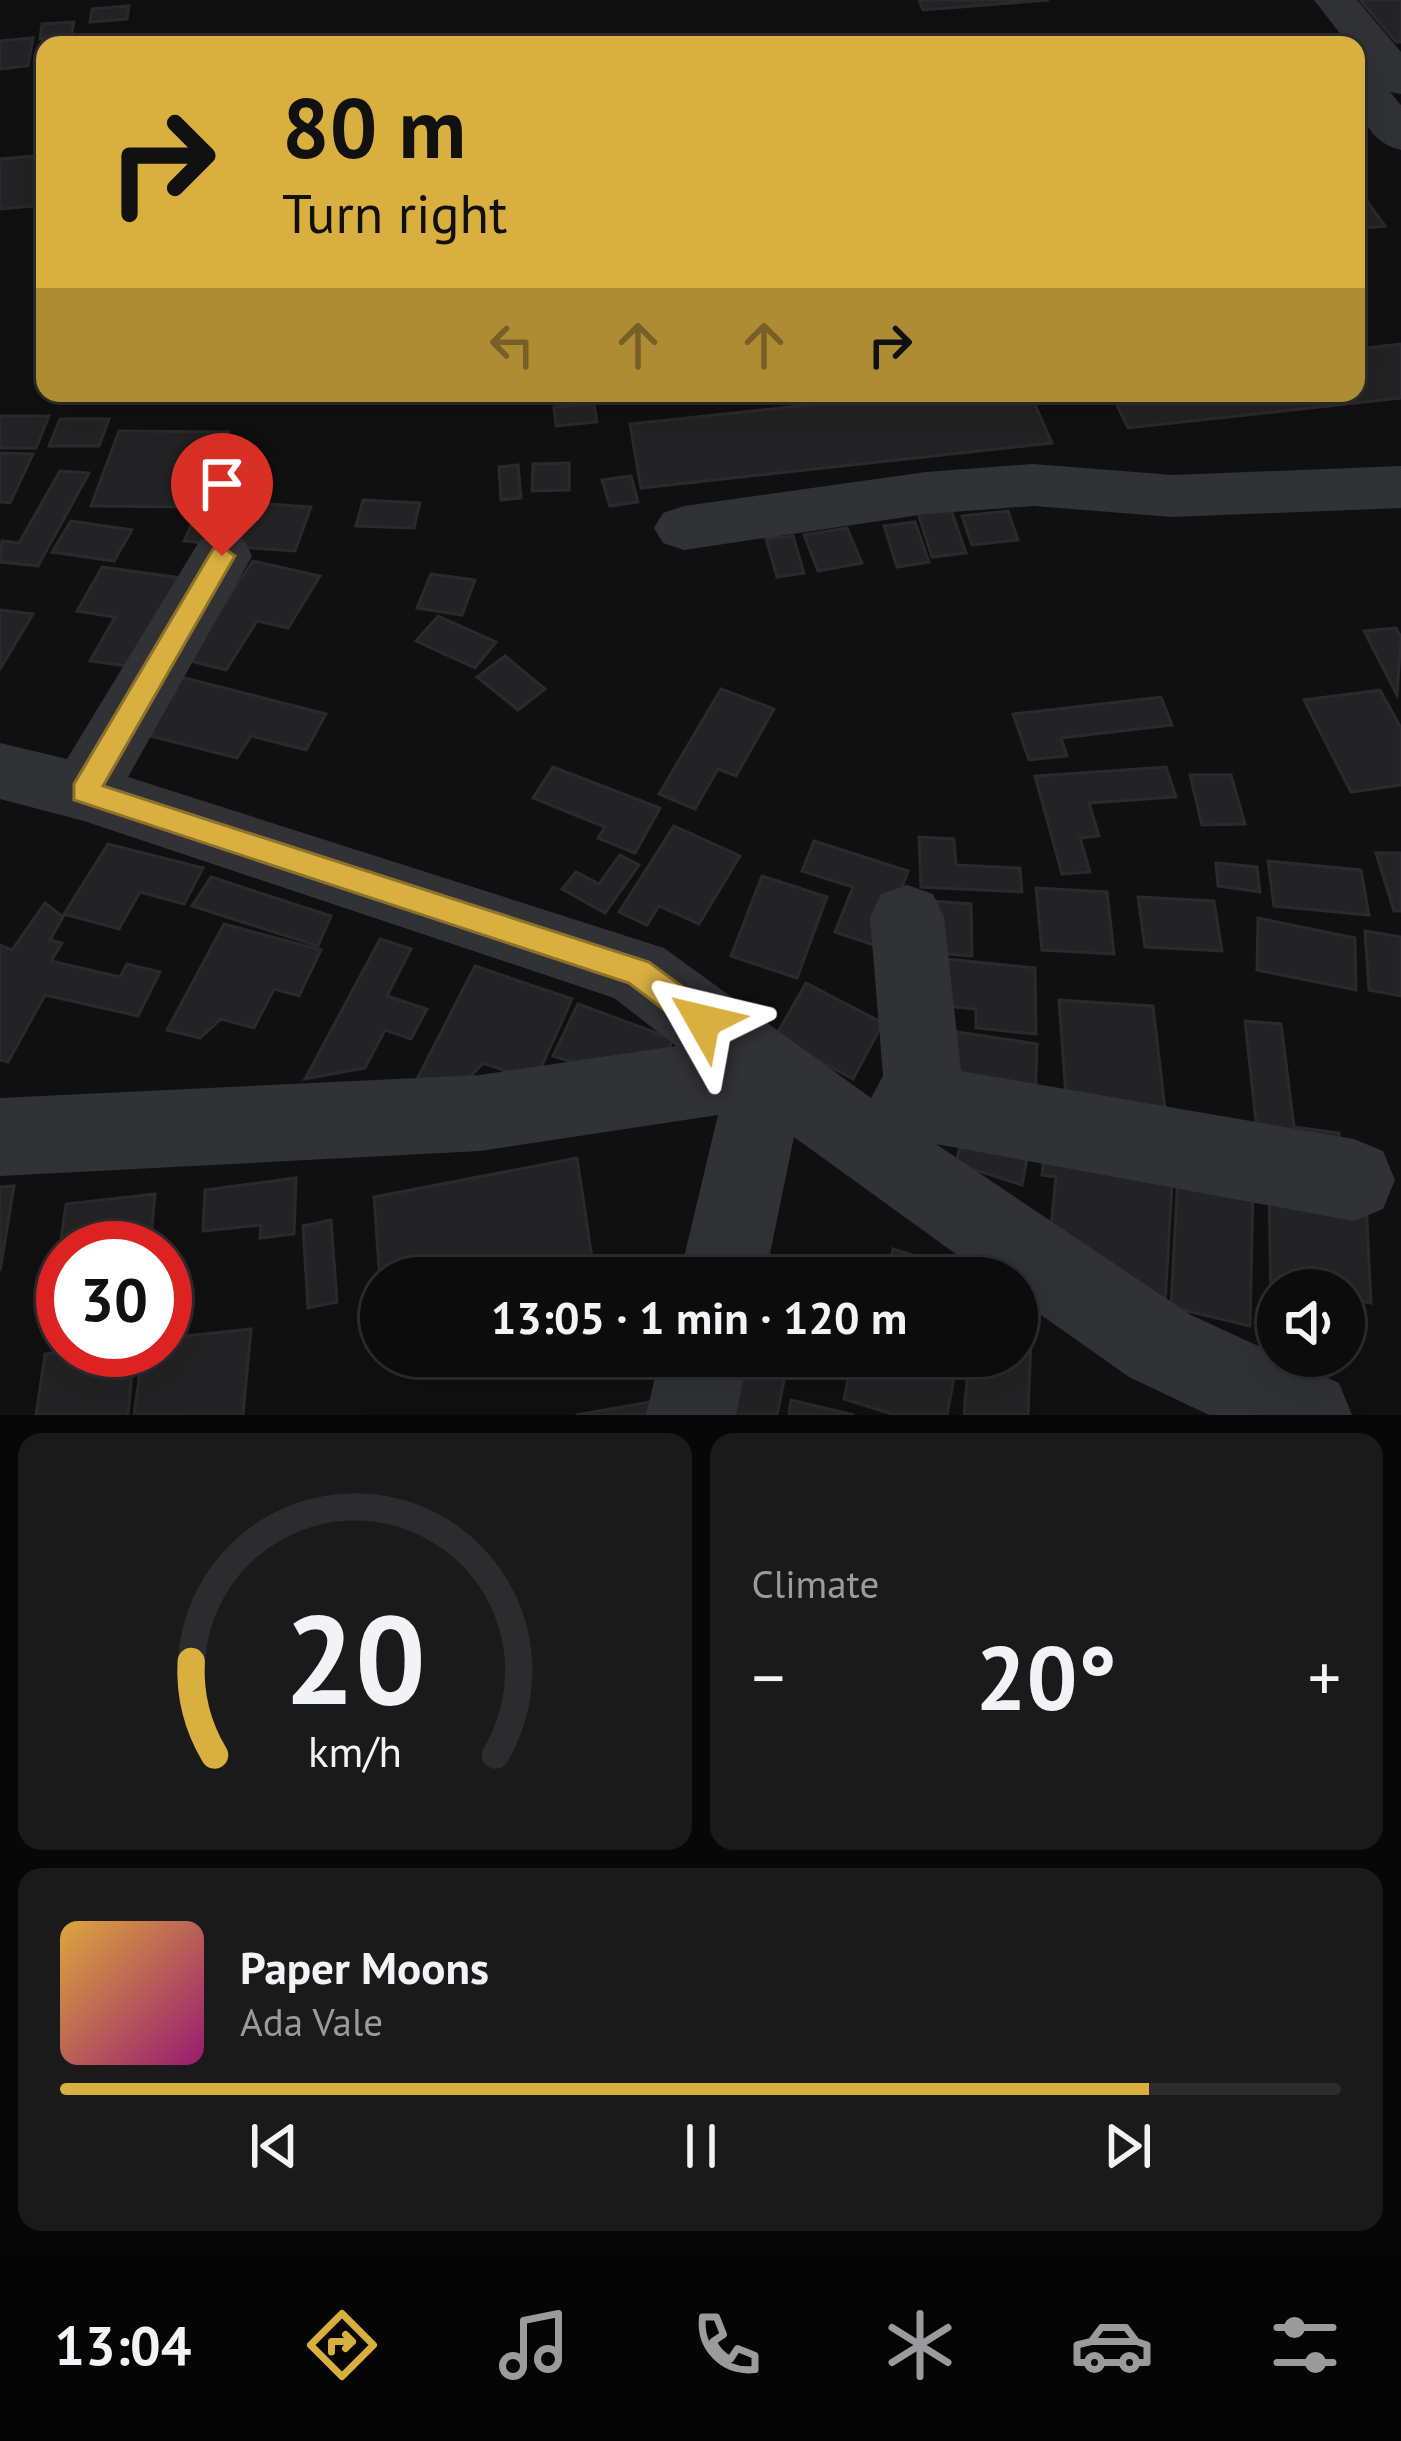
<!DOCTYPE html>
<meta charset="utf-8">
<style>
body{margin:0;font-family:"PT Sans",sans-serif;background:#1a1a1b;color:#f1f3f6;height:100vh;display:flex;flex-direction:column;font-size:45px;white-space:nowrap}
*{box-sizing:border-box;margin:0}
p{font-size:39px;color:#9a9b9d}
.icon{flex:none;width:66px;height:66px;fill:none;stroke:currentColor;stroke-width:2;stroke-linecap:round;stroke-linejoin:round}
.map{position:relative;height:1415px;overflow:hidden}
.details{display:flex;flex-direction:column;gap:18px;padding:18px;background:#070707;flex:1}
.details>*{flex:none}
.top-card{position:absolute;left:36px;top:36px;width:1329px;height:366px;border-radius:24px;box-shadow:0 12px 48px #0002,0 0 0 3px #2c2c2e;background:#d9af40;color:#111;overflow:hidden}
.fabs{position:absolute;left:1257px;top:1269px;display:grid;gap:24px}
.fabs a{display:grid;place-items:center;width:108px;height:108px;border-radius:50%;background:#0c0c0d;box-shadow:0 12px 48px #0002,0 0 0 3px #2c2c2e;font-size:60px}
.speed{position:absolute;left:36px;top:1221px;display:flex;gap:24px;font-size:60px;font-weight:700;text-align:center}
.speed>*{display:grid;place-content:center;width:156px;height:156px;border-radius:50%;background:#0c0c0d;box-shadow:0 12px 48px #0002,0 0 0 3px #2c2c2e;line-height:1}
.speed .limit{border:18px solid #d22;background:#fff;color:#111}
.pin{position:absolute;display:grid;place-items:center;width:102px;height:102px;color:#fff;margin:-123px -51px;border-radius:50% 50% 50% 0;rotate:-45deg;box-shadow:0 0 12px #0007}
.pin .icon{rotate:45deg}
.me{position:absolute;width:132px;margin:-66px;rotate:307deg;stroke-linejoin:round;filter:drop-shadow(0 0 9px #0008)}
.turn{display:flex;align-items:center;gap:42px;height:252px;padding:0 48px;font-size:54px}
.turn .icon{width:156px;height:156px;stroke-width:2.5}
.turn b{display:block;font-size:84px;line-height:102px}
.lanes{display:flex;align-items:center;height:114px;padding:0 48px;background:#0003;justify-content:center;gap:60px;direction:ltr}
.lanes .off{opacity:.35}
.big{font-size:90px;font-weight:800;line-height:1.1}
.details .tile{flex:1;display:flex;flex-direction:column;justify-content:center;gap:18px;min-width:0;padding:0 42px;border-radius:24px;background:#1a1a1b}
.details .dial{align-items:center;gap:0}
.dial svg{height:312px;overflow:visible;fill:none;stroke:#2c2c2e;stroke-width:7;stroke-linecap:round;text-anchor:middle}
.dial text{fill:#f1f3f6;stroke:none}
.song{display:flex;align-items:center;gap:36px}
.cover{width:144px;height:144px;border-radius:18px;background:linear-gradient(135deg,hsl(40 70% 55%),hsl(320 70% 35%))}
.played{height:12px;border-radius:6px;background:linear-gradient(90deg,#d9af40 85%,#2c2c2e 85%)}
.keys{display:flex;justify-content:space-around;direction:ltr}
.heat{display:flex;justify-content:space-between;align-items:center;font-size:66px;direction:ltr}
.details .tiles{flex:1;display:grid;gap:18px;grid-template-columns:1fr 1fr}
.tile:last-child{grid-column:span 2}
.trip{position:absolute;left:360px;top:1257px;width:678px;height:120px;border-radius:60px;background:#0c0c0d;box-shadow:0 12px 48px #0002,0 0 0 3px #2c2c2e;font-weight:800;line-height:120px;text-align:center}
.tab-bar{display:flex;height:192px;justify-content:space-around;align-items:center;background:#050505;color:#9a9b9d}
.tab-bar .icon{width:84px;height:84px}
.tab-bar .active{color:#d9af40}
.tab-bar b{font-size:54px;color:#f1f3f6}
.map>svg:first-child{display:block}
.building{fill:#232325;stroke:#2a2a2d;stroke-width:3}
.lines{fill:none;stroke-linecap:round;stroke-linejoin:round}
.minor{fill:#313236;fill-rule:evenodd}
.route{fill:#d9af40;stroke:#8d722a;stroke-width:3}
</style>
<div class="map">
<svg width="1401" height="1415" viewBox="0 0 1401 1415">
<rect width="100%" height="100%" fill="#101011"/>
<path class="building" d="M919 0H1049L923 10Z
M1360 0H1401V42H1396Z
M129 6 127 19 90 22 92 9Z
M74 22 71 36 40 39 42 24Z
M33 38 28 66 0 69V41Z
M45 155V205L0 209V159Z
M1356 186 1385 226 1356 229Z
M1401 344V398L1128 428 1111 393H1356V349Z
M920 393H1030L1052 443 641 488 630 424Z
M594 404 597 422 556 426 554 407Z
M0 416H49L36 448H0Z
M60 419H109L99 446H49Z
M119 431 229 432 221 457H206L191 507 91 506Z
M0 453 33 454 10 503 0 502Z
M569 463V490L532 491 533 464Z
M518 465 521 498 501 500 499 467Z
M60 471 89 473 38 566 0 562 2 541 19 543Z
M631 476 638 502 610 506 602 480Z
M208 488 247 491 223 545 184 541Z
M363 500 420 503 414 528 356 526Z
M255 503 311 507 295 551 237 547Z
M949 504 966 553 932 557 916 507Z
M1008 511 1018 540 972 545 962 516Z
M71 521 132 530 114 561 52 552Z
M915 522 929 562 897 567 884 526Z
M847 528 862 563 818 571 804 535Z
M793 536 804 573 777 577 766 539Z
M253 561 320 576 288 628 257 621 226 670 187 660Z
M102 567 182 578 135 667 90 661 115 617 77 611Z
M431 574 475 580 462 615 417 608Z
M0 610 33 614 0 669Z
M438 616 496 642 475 668 416 641Z
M1396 628 1401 637 1397 695 1364 631Z
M505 656 545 689 518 710 477 677Z
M177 676 326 714 306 750 251 736 237 758 139 733Z
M721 689 774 709 736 776 718 769 695 809 659 794Z
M1380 690 1401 728V785L1351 792 1304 700Z
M1161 697 1172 725 1061 738 1067 756 1029 760 1013 714Z
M553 767 660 808 635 853 598 838 605 827 533 798Z
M1166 767 1176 797 1089 803 1099 836 1080 838 1090 872 1062 874 1035 776Z
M1190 775H1231L1245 824 1202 825Z
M674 826 740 856 699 924 659 906 647 925 619 912Z
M919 837 954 839 956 865 1020 868 1022 892 921 887Z
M814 841 908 871 880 947 835 932 853 887 802 871Z
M108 844 203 868 184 904 140 892 119 929 64 914Z
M1376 853H1401V911H1394Z
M620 855 639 865 605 913 562 889 576 872 599 884Z
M1268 861 1361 870 1369 915 1274 906Z
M1216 863 1257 867 1260 892 1218 886Z
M762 876 827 897 797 978 731 956Z
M211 877 331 916 318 946 192 906Z
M1036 888 1107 892 1114 954 1042 950Z
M1138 897 1214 901 1222 951 1145 947Z
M918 900 971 904 972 956 919 952Z
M45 903 63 917 50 940 62 943 51 961 120 977 127 964 160 972 138 1016 45 995 8 1062 0 1060V945L12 950Z
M1258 918 1355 938 1356 990 1257 970Z
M224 924 321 950 299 996 274 989 254 1028 221 1019 200 1038 167 1030Z
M1365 931 1401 937V996L1369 990Z
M380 939 411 949 387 996 427 1009 411 1039 385 1030 365 1068 305 1079Z
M927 957 1035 968 1036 1034 976 1028V1009L925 1004Z
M475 966 572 999 535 1081 483 1063 469 1078 417 1079Z
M806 983 883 1023 853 1079 775 1037Z
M1059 1000 1153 1006 1166 1118 1067 1110Z
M578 1004 673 1039 656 1078 618 1076 553 1056Z
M1245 1021 1281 1024 1294 1127 1339 1133 1341 1149 1258 1140Z
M951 1031 1037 1044 1035 1106 946 1092Z
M964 1129 1029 1148 1022 1185 956 1164Z
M1046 1138 1173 1168 1165 1304 1048 1256 1056 1177 1042 1175Z
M577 1158 592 1258 492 1278H381V1296L374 1197Z
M1178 1173 1253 1190 1250 1326 1171 1307Z
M296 1178 294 1234 260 1238 261 1225 203 1231 205 1190Z
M1269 1180 1366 1200 1371 1303 1344 1297V1290H1278V1318L1271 1316Z
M14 1186 0 1271V1187Z
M155 1194 150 1248H63V1294L53 1296 66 1204Z
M331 1220 337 1302 308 1308 303 1226Z
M893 1249 974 1274 973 1278H887Z
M251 1329 243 1415H134L143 1350H165V1338Z
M1017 1337 1031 1340 1028 1415H964L969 1356H1017Z
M75 1350H134L128 1415H36L45 1354Z
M729 1356 787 1366 777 1415H715Z
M853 1356H887L914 1364 916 1356H958L947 1415H895L844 1399Z
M791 1400 854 1415H789Z
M650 1402 652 1415H576Z"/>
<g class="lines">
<path class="minor" d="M1314 0H1357L1401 52V94L1390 92 1401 105V150C1360 140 1356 100 1356 65L1367 67 1356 45H1349Z
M1033 464 1173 475 1401 466V508L1173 517 1033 506 926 514 684 550 663 543 654 528 663 513 684 506 926 472Z
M222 534 244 540 252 556 128 777 664 948 871 1098 883 1076 870 917 881 894 907 885 933 894 944 917 961 1071 1354 1139 1383 1151 1395 1180 1383 1209 1354 1221 936 1144 1191 1315 1339 1383 1352 1415H1209L1129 1377 1017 1298V1278H989L794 1137 765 1278H679L718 1115 480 1151 0 1176V1098L480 1075 676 1046 614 998 84 821 0 799V743L67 759 200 540Z
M660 1356H748L736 1415H646Z"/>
</g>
<path class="route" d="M222 547 235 556 103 786 649 962 714 1010 719 1021 714 1031 703 1035 692 1031 629 983 74 800V784L213 549Z"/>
</svg>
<div class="fabs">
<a><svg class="icon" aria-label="sound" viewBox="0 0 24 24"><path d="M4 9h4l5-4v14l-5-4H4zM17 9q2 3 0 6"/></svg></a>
</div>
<div class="speed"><div class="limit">30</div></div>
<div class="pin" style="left:222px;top:556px;background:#d93025"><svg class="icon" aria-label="arrive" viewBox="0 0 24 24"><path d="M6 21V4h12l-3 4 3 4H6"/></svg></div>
<svg class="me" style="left:703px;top:1021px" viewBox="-20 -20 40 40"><path d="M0-17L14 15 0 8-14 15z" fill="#d9af40" stroke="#fff" stroke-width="4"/></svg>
<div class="trip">13:05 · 1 min · 120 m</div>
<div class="top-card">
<div class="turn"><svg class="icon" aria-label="right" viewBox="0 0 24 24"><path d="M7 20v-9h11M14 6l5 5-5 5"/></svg><div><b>80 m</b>Turn right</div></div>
<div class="lanes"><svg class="icon off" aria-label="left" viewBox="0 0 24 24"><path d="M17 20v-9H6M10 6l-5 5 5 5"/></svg><svg class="icon off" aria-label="ahead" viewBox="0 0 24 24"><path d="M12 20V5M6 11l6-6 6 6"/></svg><svg class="icon off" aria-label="ahead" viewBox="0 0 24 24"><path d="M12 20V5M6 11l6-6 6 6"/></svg><svg class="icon" aria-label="right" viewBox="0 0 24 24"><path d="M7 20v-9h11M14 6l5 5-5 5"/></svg></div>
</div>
</div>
<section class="details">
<div class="tiles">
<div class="tile dial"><svg viewBox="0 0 100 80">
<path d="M14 69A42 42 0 1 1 86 69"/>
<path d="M14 69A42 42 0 0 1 8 45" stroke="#d9af40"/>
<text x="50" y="56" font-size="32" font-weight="700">20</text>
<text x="50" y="72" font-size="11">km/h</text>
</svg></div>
<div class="tile"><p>Climate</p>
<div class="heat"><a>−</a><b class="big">20°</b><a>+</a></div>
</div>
<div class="tile">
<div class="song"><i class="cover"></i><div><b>Paper Moons</b><p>Ada Vale</p></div></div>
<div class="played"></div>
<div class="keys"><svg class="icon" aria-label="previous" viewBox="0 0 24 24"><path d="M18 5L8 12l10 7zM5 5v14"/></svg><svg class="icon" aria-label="pause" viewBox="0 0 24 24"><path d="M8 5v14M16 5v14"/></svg><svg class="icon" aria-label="next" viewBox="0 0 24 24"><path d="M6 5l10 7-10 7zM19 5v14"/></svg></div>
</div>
</div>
</section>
<nav class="tab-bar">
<b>13:04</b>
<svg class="icon active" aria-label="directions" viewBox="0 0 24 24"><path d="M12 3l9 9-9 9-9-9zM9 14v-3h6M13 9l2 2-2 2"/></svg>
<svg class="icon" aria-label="music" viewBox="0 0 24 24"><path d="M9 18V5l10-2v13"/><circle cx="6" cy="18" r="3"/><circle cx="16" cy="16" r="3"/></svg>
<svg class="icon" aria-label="phone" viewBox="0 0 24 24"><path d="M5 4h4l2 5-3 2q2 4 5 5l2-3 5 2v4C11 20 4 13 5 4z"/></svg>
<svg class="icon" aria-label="climate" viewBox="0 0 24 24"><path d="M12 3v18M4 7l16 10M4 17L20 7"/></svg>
<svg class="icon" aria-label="car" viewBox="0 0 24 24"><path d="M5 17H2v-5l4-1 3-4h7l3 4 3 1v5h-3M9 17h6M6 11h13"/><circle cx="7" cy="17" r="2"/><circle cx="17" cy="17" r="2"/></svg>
<svg class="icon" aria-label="filters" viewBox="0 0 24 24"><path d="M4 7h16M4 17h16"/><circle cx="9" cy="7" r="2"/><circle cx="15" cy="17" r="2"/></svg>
</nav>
